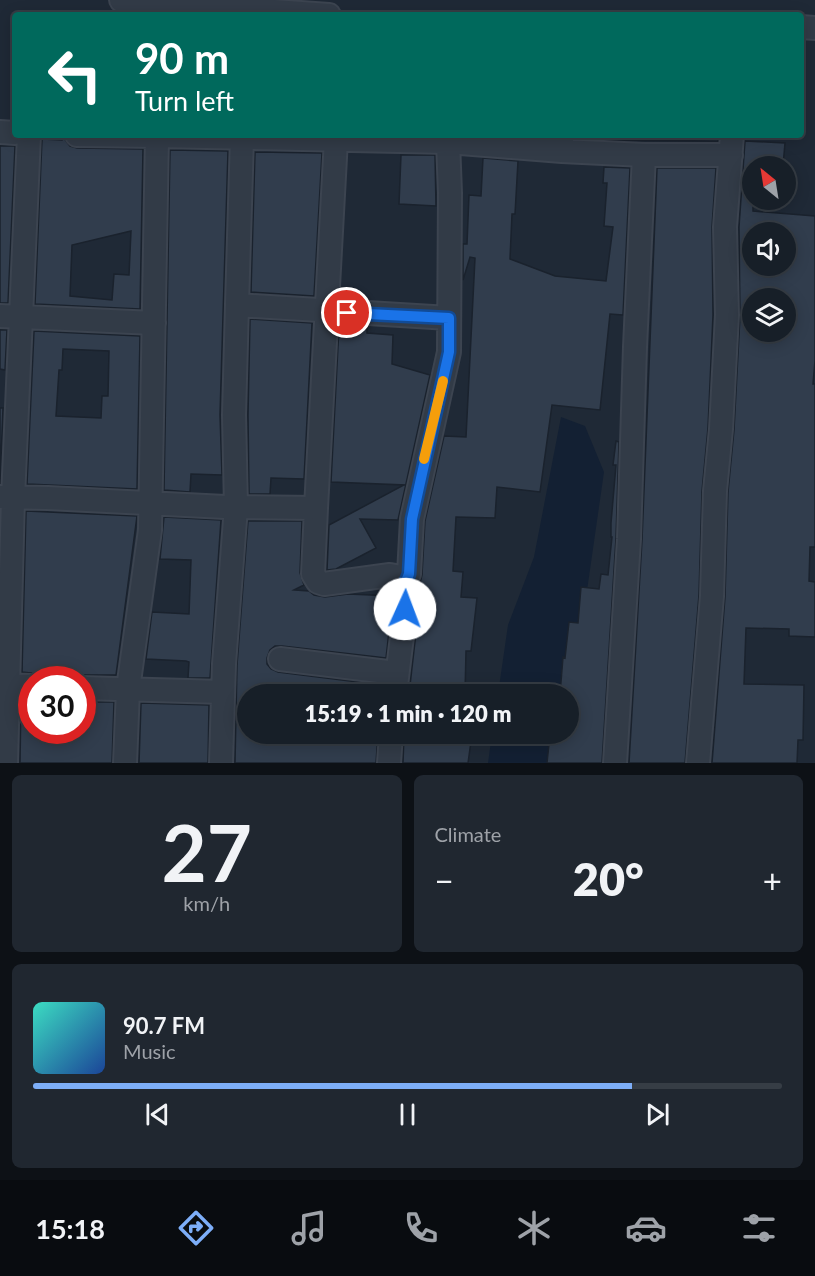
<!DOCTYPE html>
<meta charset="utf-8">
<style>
body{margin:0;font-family:Lato,sans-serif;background:#202730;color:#f1f3f6;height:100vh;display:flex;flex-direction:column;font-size:22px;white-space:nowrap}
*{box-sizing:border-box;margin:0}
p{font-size:20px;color:#9ea2a8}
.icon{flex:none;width:33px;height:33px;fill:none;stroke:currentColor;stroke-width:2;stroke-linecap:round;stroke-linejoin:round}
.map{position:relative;height:763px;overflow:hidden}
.side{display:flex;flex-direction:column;gap:12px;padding:12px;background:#0d1116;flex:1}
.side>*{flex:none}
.banner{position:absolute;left:12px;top:12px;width:792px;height:126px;border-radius:6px;box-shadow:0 3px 15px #0003,0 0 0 2px #363d45;background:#00695c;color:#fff;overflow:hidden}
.needle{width:39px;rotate:330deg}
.controls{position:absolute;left:742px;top:156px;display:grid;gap:12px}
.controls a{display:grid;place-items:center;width:54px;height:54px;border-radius:50%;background:#171f28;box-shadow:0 3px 15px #0003,0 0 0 2px #363d45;font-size:30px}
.speed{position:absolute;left:18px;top:666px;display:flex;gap:12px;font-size:30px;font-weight:700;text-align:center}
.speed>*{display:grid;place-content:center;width:78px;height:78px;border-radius:50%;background:#171f28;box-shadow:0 3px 15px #0003,0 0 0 2px #363d45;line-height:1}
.speed .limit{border:9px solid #d22;background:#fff;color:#111}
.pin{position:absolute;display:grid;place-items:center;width:51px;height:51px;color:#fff;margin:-26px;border:3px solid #fff;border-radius:50%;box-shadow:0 2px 6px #0007}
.me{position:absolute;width:66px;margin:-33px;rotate:2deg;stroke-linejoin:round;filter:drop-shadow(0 0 4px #0008)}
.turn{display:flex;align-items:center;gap:21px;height:126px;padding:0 24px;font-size:27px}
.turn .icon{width:78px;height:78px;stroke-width:2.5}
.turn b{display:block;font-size:42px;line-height:51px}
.big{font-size:45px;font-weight:800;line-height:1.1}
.side .tile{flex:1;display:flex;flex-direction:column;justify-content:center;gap:9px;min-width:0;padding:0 21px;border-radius:9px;background:#202730}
.side .dial{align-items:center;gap:0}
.dial b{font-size:78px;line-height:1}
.song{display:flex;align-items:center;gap:18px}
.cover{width:72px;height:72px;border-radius:9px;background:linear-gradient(135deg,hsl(170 70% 55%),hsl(220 70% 35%))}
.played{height:6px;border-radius:3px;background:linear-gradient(90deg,#7daef8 80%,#363d45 80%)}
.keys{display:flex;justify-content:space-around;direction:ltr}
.heat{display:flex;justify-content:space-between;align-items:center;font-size:33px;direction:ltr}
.side .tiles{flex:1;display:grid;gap:12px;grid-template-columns:1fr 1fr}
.tile:last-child{grid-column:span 2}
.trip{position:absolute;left:237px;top:684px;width:342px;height:60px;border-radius:30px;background:#171f28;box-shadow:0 3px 15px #0003,0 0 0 2px #363d45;font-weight:800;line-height:60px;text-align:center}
.dock{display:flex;height:96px;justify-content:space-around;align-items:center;background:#090c10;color:#9ea2a8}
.dock .icon{width:42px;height:42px}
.dock .current{color:#7daef8}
.dock b{font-size:27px;color:#f1f3f6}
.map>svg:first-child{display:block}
.water{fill:#132033}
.building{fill:#313d4d;stroke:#1a222d;stroke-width:1.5;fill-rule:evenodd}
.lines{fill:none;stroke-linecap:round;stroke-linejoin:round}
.street-casing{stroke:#3c4450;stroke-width:26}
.street{stroke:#323b47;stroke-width:22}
.route-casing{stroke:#114b97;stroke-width:15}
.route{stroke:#1a73e8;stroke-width:10}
.slow{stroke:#f59e0b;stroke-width:10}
</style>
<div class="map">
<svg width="815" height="763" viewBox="0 0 815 763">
<rect width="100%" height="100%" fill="#1f2936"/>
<path class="water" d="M561 417 585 426 604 472 569 716 568 694H498L508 625 534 557Z
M492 734H566L562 763H488Z"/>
<path class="building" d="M608 135H718V141L607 140Z
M62 138H64L70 146 77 148 143 149 140 309 35 304 42 139 62 140ZM131 231 129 275 114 274 112 300 70 296 72 245Z
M745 141 785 143 783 166 753 165V211L815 216V361L813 384H815V547H810L809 581 815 582V637L789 636V629L746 628 744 684 804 685 803 740H798L797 763H712L725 597 728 492 734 430 740 316 739 227ZM753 232H786V266H753ZM753 298H786V332H753Z
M0 146H15L8 303H0Z
M170 150 228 151 220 415 222 475 191 474 190 492 164 490Z
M255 152 322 153 314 296 251 292Z
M401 155H435L436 206 399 204Z
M483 158 518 161 515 214H512L510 259 555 276 606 281 613 227 604 226 607 183H603L604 167 630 168 623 315 610 314 600 410 552 405 540 492 497 487 495 518 456 517 453 571 463 572 461 597 477 598 471 651H466L465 694H409L421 589 420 583 422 575 425 521 444 436 466 437 475 258 470 257 463 280V244H467L469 195 481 196Z
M657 168H716L712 227 713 315 708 428 702 491 699 595 685 763H629L642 540Z
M250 319 312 323 304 479 271 478 270 494H249L248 415Z
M339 327 367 328V333L393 335 392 364 430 375 398 520 360 519 376 548 336 569 327 570 329 525 404 485 331 482Z
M0 330H7L5 370 0 369Z
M34 331 140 336 137 489 27 484ZM63 349 109 351 108 396H102L101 418 56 416 59 370H62Z
M0 408H3L0 484Z
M616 441 619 442 616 538 602 763H547L550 734H568V694H560L563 657 565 658 569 622 578 623 581 587 599 589 601 574 608 575 612 537H611V523L616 465H613Z
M26 511 137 516 116 675H82L72 680H44L39 674 22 672Z
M164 517 221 520 210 678H188L189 662 186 661 146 659 152 612 189 614 191 560 160 559Z
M248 521H302L300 573 304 585 294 590 309 591 314 595 325 597 348 594 393 596 386 658 282 646H275L270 650 267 658V664L271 669 278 672 382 685V694H248V734H378L376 763H235L237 665Z
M21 699H32V730H82V702H114L112 763H20Z
M141 703 209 705 208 763H139Z
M404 734H472L468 763H403Z"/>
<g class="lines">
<defs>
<path id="street" d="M121 0 329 15
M801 27 815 28
M0 132 15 133
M77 135 157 136 150 530 128 689 125 763
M157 136 448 142
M562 151 644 155
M237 305 242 137
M0 316 154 323
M0 497 48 498 225 507 316 508 313 574 318 582 324 584 390 575 401 577 408 587 395 694
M316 508 336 139
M406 581 409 574 412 519 449 352 450 193 448 142 562 151V135
M280 659 396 673
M0 685 32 686
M82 688 223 692
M6 763 13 498 29 135
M221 763 224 664 236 507 234 415 237 305 449 318
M389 763 391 734
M615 763 629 539 635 347 644 155H731
M698 763 712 596 715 491 721 429 727 315 725 227 732 135"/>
</defs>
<use href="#street" class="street-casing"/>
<use href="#street" class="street"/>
</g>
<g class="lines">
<defs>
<path id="route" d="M347 313 449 318V352L412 519 409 574 406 581 408 587 405 609"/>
</defs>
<use href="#route" class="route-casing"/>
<use href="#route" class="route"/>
<path class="slow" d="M424 459 443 381"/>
</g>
</svg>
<div class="controls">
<a><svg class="needle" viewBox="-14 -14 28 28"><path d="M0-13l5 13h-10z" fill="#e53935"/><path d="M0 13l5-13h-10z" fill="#9ea2a8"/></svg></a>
<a><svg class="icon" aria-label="sound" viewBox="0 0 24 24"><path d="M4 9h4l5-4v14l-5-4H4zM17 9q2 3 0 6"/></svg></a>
<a><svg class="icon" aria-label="layers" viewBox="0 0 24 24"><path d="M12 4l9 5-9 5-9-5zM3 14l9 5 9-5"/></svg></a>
</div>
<div class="speed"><div class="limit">30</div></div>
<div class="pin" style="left:347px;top:313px;background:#d93025"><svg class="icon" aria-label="arrive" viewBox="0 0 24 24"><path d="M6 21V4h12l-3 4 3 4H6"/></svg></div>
<svg class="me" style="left:405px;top:609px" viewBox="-20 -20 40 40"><circle r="19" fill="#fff"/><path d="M0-13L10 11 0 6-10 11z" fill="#1a73e8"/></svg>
<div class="trip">15:19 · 1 min · 120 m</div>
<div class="banner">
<div class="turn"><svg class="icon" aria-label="left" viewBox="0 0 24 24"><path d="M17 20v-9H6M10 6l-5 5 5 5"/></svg><div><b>90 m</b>Turn left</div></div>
</div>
</div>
<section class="side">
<div class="tiles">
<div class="tile dial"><b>27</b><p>km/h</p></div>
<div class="tile"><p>Climate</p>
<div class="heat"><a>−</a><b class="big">20°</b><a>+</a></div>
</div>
<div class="tile">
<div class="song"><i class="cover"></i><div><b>90.7 FM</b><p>Music</p></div></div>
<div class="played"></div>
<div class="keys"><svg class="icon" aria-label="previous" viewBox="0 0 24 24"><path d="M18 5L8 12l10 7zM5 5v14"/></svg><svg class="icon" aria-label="pause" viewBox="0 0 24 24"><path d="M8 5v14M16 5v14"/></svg><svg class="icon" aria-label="next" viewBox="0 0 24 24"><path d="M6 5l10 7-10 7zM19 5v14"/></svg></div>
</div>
</div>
</section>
<nav class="dock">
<b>15:18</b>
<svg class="icon current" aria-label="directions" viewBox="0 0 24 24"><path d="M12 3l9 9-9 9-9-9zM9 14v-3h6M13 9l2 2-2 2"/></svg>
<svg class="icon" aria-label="music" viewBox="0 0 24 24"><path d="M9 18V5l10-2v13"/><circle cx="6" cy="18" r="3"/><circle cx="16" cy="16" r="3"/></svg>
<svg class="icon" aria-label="phone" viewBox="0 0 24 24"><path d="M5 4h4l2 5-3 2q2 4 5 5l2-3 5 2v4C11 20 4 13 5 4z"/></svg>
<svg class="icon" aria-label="climate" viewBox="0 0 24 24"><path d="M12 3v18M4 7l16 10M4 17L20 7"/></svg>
<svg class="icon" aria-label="car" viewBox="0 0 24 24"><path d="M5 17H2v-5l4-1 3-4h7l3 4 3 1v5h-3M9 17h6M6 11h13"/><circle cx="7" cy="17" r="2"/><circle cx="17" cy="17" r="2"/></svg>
<svg class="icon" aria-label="filters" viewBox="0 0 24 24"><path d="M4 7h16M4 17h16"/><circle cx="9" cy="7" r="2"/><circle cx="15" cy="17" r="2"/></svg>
</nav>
